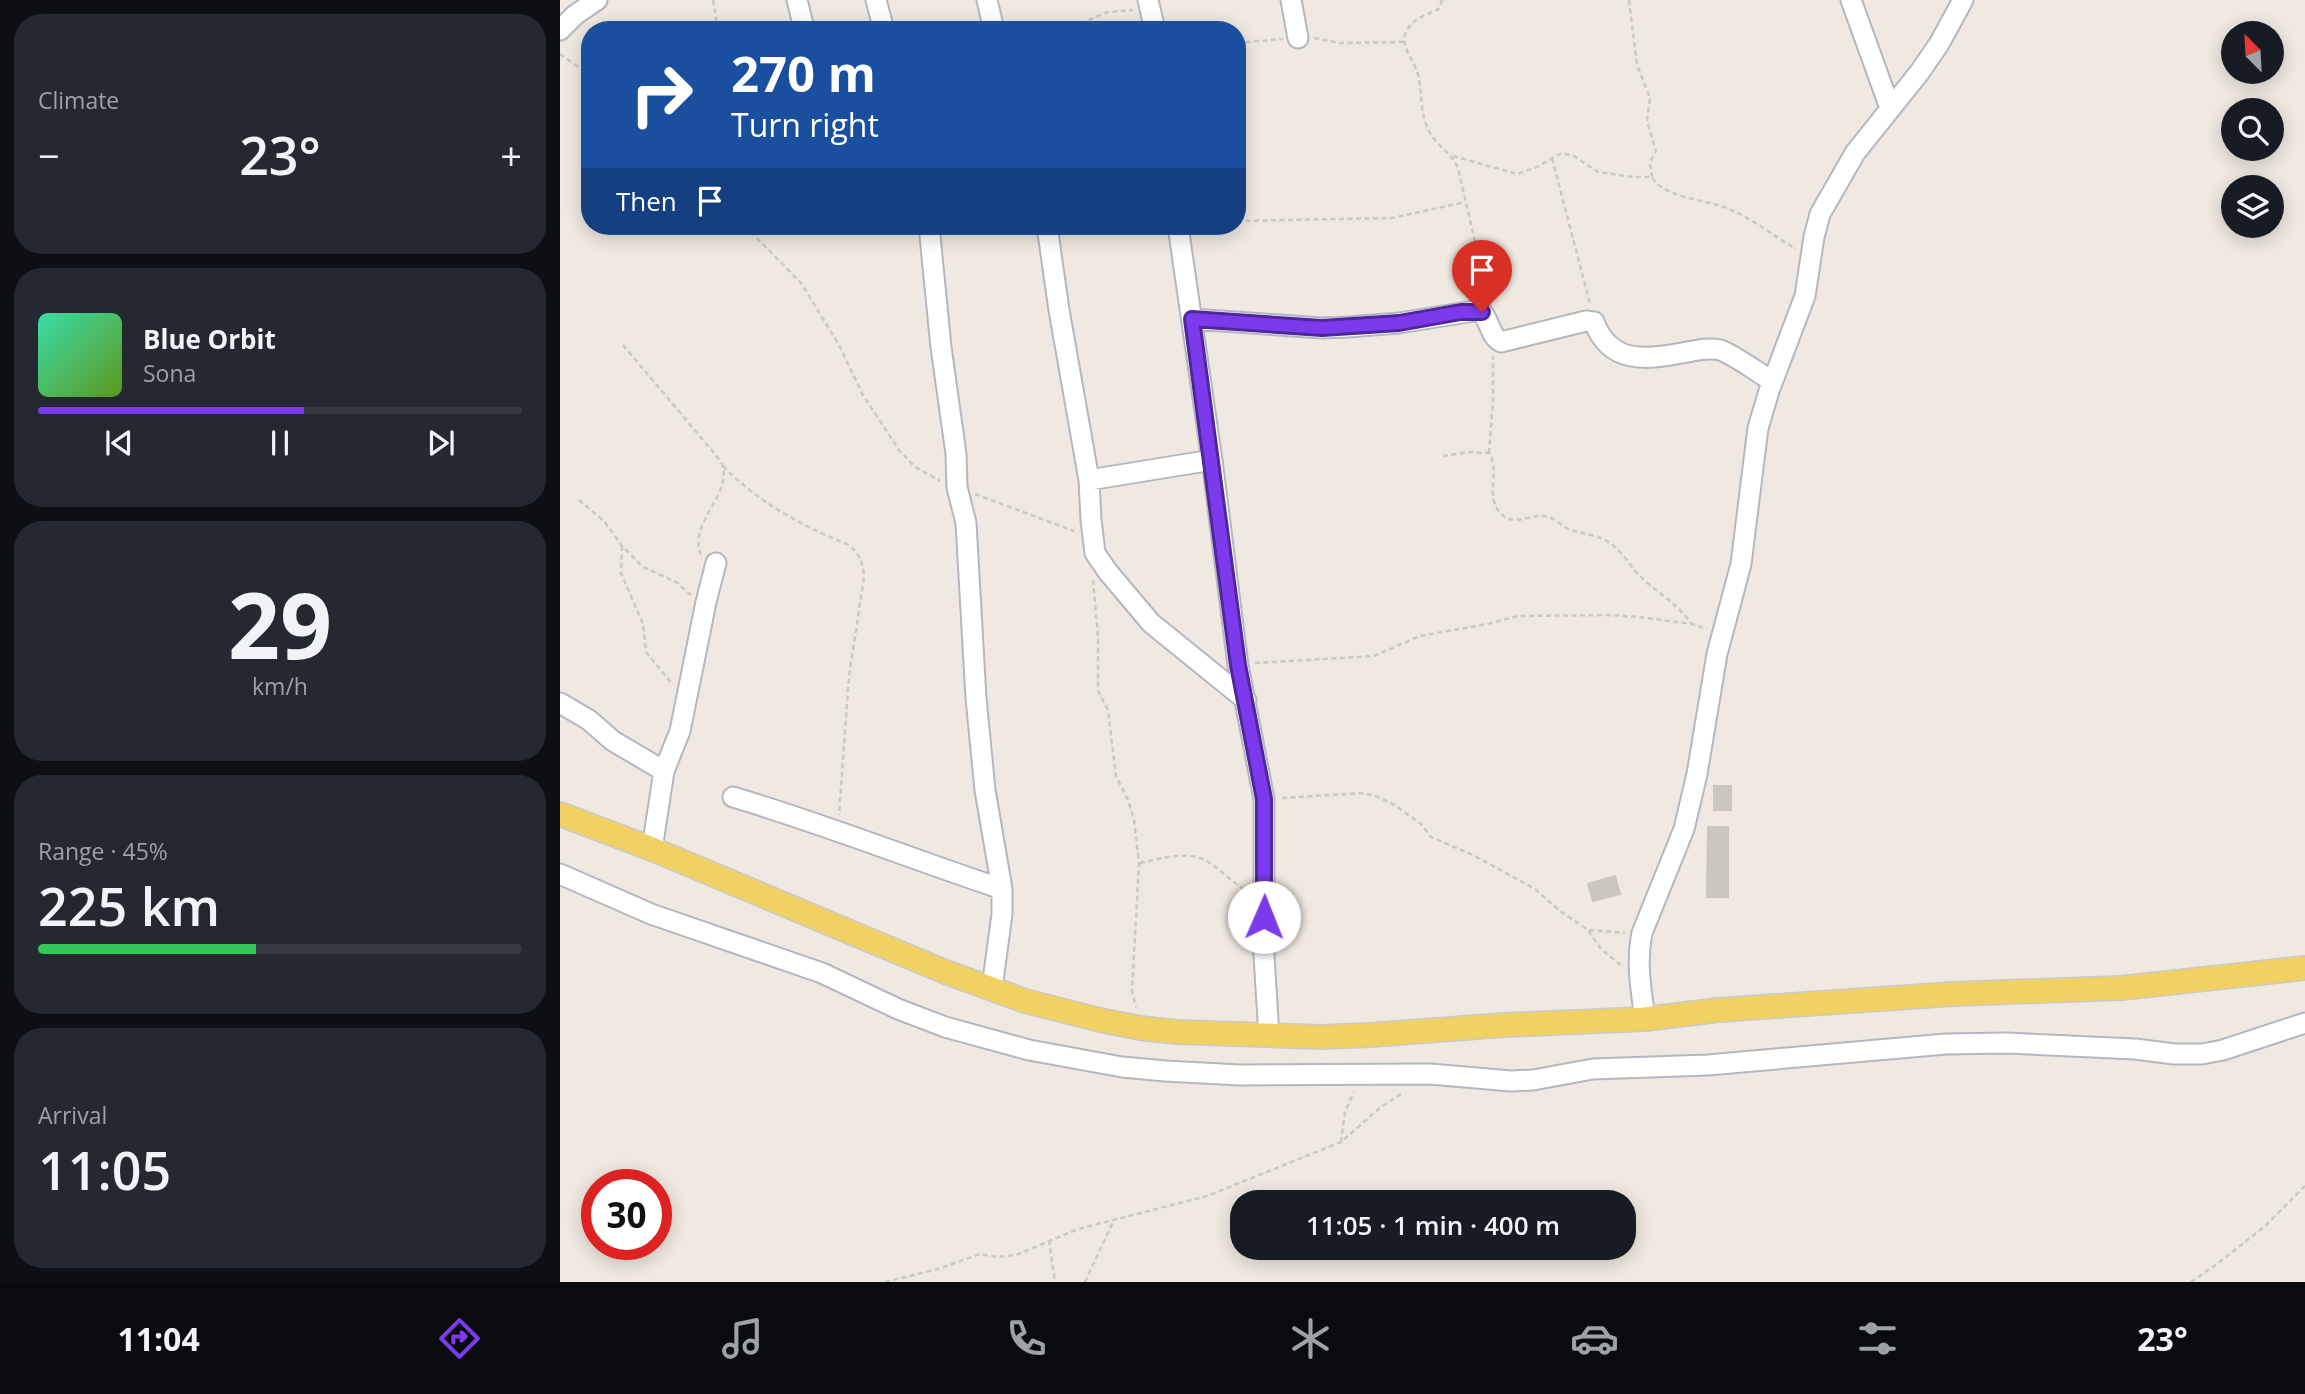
<!DOCTYPE html>
<meta charset="utf-8">
<style>
body{margin:0;font-family:"Open Sans",sans-serif;background:#242831;color:#f1f3f6;height:100vh;display:flex;flex-direction:column;font-size:26px;white-space:nowrap}
*{box-sizing:border-box;margin:0}
p{font-size:23px;color:#9ea1a6}
.icon{flex:none;width:38px;height:38px;fill:none;stroke:currentColor;stroke-width:2;stroke-linecap:round;stroke-linejoin:round}
.map{position:relative;flex:1;overflow:hidden}
.drawer{display:flex;flex-direction:column;gap:14px;padding:14px;background:#0d0f14;width:560px}
.drawer>*{flex:none}
.top-card{position:absolute;left:21px;top:21px;width:665px;height:214px;border-radius:28px;box-shadow:0 4px 18px #0003;background:#1a4fa0;color:#fff;overflow:hidden}
.needle{width:46px;rotate:336deg}
.fabs{position:absolute;left:1661px;top:21px;display:grid;gap:14px}
.fabs a{display:grid;place-items:center;width:63px;height:63px;border-radius:50%;background:#171b24;box-shadow:0 4px 18px #0003;font-size:35px}
.speed{position:absolute;left:21px;top:1169px;display:flex;gap:14px;font-size:35px;font-weight:700;text-align:center}
.speed>*{display:grid;place-content:center;width:91px;height:91px;border-radius:50%;background:#171b24;box-shadow:0 4px 18px #0003;line-height:1}
.speed .limit{border:10px solid #d22;background:#fff;color:#111}
.pin{position:absolute;display:grid;place-items:center;width:60px;height:60px;color:#fff;margin:-72px -30px;border-radius:50% 50% 50% 0;rotate:-45deg;box-shadow:0 0 7px #0007}
.pin .icon{rotate:45deg}
.me{position:absolute;width:77px;margin:-38px;rotate:1deg;stroke-linejoin:round;filter:drop-shadow(0 0 5px #0008)}
.turn{display:flex;align-items:center;gap:24px;height:147px;padding:0 35px;font-size:32px}
.turn .icon{width:91px;height:91px;stroke-width:2.5}
.turn b{display:block;font-size:49px;line-height:60px}
.then{display:flex;align-items:center;height:66px;padding:0 35px;background:#0003;gap:14px;font-size:26px}
.big{font-size:52px;font-weight:600;line-height:1.1}
.drawer .widget{flex:1;display:flex;flex-direction:column;justify-content:center;gap:10px;min-width:0;padding:0 24px;border-radius:28px;background:#242831}
.drawer .dial{align-items:center;gap:0}
.dial b{font-size:91px;line-height:1}
.song{display:flex;align-items:center;gap:21px}
.cover{width:84px;height:84px;border-radius:10px;background:linear-gradient(135deg,hsl(160 70% 55%),hsl(90 70% 35%))}
.played{height:7px;border-radius:4px;background:linear-gradient(90deg,#7c3aed 55%,#363941 55%)}
.keys{display:flex;justify-content:space-around;direction:ltr}
.heat{display:flex;justify-content:space-between;align-items:center;font-size:38px;direction:ltr}
.charge{height:10px;border-radius:5px;background:linear-gradient(90deg,#34c759 45%,#363941 0)}
.trip{position:absolute;left:670px;top:1190px;width:406px;height:70px;border-radius:28px;background:#171b24;box-shadow:0 4px 18px #0003;font-weight:600;line-height:70px;text-align:center}
.dock{display:flex;height:112px;justify-content:space-around;align-items:center;background:#090b0e;color:#9ea1a6}
.dock .icon{width:49px;height:49px}
.dock .current{color:#7c3aed}
.dock b{font-size:32px;color:#f1f3f6}
main{display:flex;flex:1;min-height:0}
.map>svg:first-child{display:block}
.building{fill:#cbc7bf;stroke:#cbc5ba;stroke-width:2}
.lines{fill:none;stroke-linecap:round;stroke-linejoin:round}
.minor-casing{stroke:#b4b7c1;stroke-width:23}
.major-casing{stroke:#c9c9c9;stroke-width:26}
.path{stroke:#c9c9c9;stroke-width:2.5;stroke-dasharray:5 3.5;stroke-linecap:butt}
.minor{stroke:#fff;stroke-width:19}
.major{stroke:#f2d163;stroke-width:23}
.route-casing{stroke:#51269a;stroke-width:18}
.route{stroke:#7c3aed;stroke-width:12}
</style>
<main>
<section class="drawer">
<div class="widget"><p>Climate</p>
<div class="heat"><a>−</a><b class="big">23°</b><a>+</a></div>
</div>
<div class="widget">
<div class="song"><i class="cover"></i><div><b>Blue Orbit</b><p>Sona</p></div></div>
<div class="played"></div>
<div class="keys"><svg class="icon" aria-label="previous" viewBox="0 0 24 24"><path d="M18 5L8 12l10 7zM5 5v14"/></svg><svg class="icon" aria-label="pause" viewBox="0 0 24 24"><path d="M8 5v14M16 5v14"/></svg><svg class="icon" aria-label="next" viewBox="0 0 24 24"><path d="M6 5l10 7-10 7zM19 5v14"/></svg></div>
</div>
<div class="widget dial"><b>29</b><p>km/h</p></div>
<div class="widget"><p>Range · 45%</p><b class="big">225 km</b><div class="charge"></div></div>
<div class="widget"><p>Arrival</p><b class="big">11:05</b></div>
</section>
<div class="map">
<svg width="1745" height="1282" viewBox="0 0 1745 1282">
<rect width="100%" height="100%" fill="#efe9e1"/>
<path class="building" d="M1154 786H1171V810H1154Z
M1148 827H1168V897H1147Z
M1055 876 1060 894 1033 901 1028 884Z"/>
<g class="lines">
<defs>
<path id="minor" d="M237 0 243 24
M316 0 324 30
M427 0 434 30
M588 0 595 30
M731 0 738 38
M1291 0 1330 108
M0 30 15 15 37 0
M369 226 381 347 396 454 397 487 406 523 416 698 425 790 442 889V914L432 988
M487 226 499 310 529 480 531 520 535 553 548 572 591 623 686 700
M618 226 652 460 678 665 704 799V956L709 1036
M632 319 762 328 788 327 839 323 914 311 922 312C930 322 930 336 941 342L1026 321 1034 322C1050 364 1085 360 1122 353 1134 351 1148 347 1160 350 1173 354 1200 374 1212 381
M529 480 652 460
M0 703 29 720 53 741 104 771
M173 797C264 824 352 859 442 889
M92 849 104 771 120 731 146 602 156 563
M0 874 91 914 262 973 338 1009 385 1027 469 1050 562 1067 605 1071 680 1075 870 1074 951 1081 973 1080 1033 1069 1148 1065 1386 1044 1447 1043 1575 1049 1614 1054H1642L1663 1050 1745 1023
M1085 1019C1081 990 1076 962 1082 933L1124 829 1137 774 1157 654 1181 564 1198 428 1209 391 1245 296 1254 237 1260 214 1295 153 1359 73 1379 44 1403 0"/>
<path id="major" d="M0 814 92 849 383 971 465 1001 540 1020 580 1028 618 1032 761 1037 810 1035 944 1025 1085 1019 1159 1010 1393 994 1561 988 1745 968"/>
</defs>
<use href="#minor" class="minor-casing"/>
<use href="#major" class="major-casing"/>
<path class="path" d="M153 0 158 30
M882 0 879 9C866 15 850 19 845 35 841 46 853 60 857 71 863 90 859 111 868 129 875 145 891 152 898 168L927 294
M1069 0 1077 65 1090 98 1087 121 1096 151 1090 162 1092 177
M505 30 548 12 573 10
M754 38 780 43 844 42
M677 43 723 39
M0 54 30 75
M893 156 957 174 977 167 1000 154H1006L1014 156 1038 172 1073 177H1092C1102 196 1142 200 1161 206 1188 215 1212 235 1236 249
M992 158 1030 304
M677 221 832 218 905 202
M185 226 241 283 278 343 303 395 339 450 354 466 380 481
M634 231 651 226
M63 345 154 453C157 457 162 462 163 467 170 497 128 523 141 555
M929 453 933 401V356
M883 456 909 452 929 453C941 470 924 497 941 514 955 528 972 512 988 517 996 519 1002 527 1011 530 1027 535 1042 535 1055 547 1066 557 1073 570 1084 580 1102 596 1116 603 1131 623
M163 466C199 503 242 526 289 545 300 555 303 562 304 577L289 676 279 815
M415 494 514 531
M19 500 44 521 62 546 83 567 116 582 131 595
M62 546 61 573 83 624 86 652 113 685
M533 580 538 637V691L548 710 556 776 568 800 574 820 579 863 572 991 576 1007
M695 663 814 656 860 636 927 624 958 616 1052 615 1079 617 1132 624 1146 629
M722 798 801 793 816 796 836 806 861 824 871 837 913 855 975 889 1000 911 1028 930 1041 949 1063 967
M580 863C600 859 627 850 647 861 661 870 673 883 688 892
M1029 930 1065 933
M781 1142 785 1112 794 1092
M489 1240 495 1282
M325 1282 378 1269 420 1254 438 1257 456 1255 518 1229 647 1196 781 1142 821 1107 844 1092
M525 1282 553 1222
M1631 1282 1657 1264 1704 1227 1745 1186"/>
<use href="#minor" class="minor"/>
<use href="#major" class="major"/>
</g>
<g class="lines">
<defs>
<path id="route" d="M704 917V799L678 665 632 319 762 328 839 323 901 312H922"/>
</defs>
<use href="#route" class="route-casing"/>
<use href="#route" class="route"/>
</g>
</svg>
<div class="fabs">
<a><svg class="needle" viewBox="-14 -14 28 28"><path d="M0-13l5 13h-10z" fill="#e53935"/><path d="M0 13l5-13h-10z" fill="#9ea1a6"/></svg></a>
<a><svg class="icon" aria-label="search" viewBox="0 0 24 24"><circle cx="10" cy="10" r="6"/><path d="M15 15l6 6"/></svg></a>
<a><svg class="icon" aria-label="layers" viewBox="0 0 24 24"><path d="M12 4l9 5-9 5-9-5zM3 14l9 5 9-5"/></svg></a>
</div>
<div class="speed"><div class="limit">30</div></div>
<div class="pin" style="left:922px;top:312px;background:#d93025"><svg class="icon" aria-label="arrive" viewBox="0 0 24 24"><path d="M6 21V4h12l-3 4 3 4H6"/></svg></div>
<svg class="me" style="left:704px;top:917px" viewBox="-20 -20 40 40"><circle r="19" fill="#fff"/><path d="M0-13L10 11 0 6-10 11z" fill="#7c3aed"/></svg>
<div class="trip">11:05 · 1 min · 400 m</div>
<div class="top-card">
<div class="turn"><svg class="icon" aria-label="right" viewBox="0 0 24 24"><path d="M7 20v-9h11M14 6l5 5-5 5"/></svg><div><b>270 m</b>Turn right</div></div>
<div class="then">Then<svg class="icon" aria-label="arrive" viewBox="0 0 24 24"><path d="M6 21V4h12l-3 4 3 4H6"/></svg></div>
</div>
</div>
</main>
<nav class="dock">
<b>11:04</b>
<svg class="icon current" aria-label="directions" viewBox="0 0 24 24"><path d="M12 3l9 9-9 9-9-9zM9 14v-3h6M13 9l2 2-2 2"/></svg>
<svg class="icon" aria-label="music" viewBox="0 0 24 24"><path d="M9 18V5l10-2v13"/><circle cx="6" cy="18" r="3"/><circle cx="16" cy="16" r="3"/></svg>
<svg class="icon" aria-label="phone" viewBox="0 0 24 24"><path d="M5 4h4l2 5-3 2q2 4 5 5l2-3 5 2v4C11 20 4 13 5 4z"/></svg>
<svg class="icon" aria-label="climate" viewBox="0 0 24 24"><path d="M12 3v18M4 7l16 10M4 17L20 7"/></svg>
<svg class="icon" aria-label="car" viewBox="0 0 24 24"><path d="M5 17H2v-5l4-1 3-4h7l3 4 3 1v5h-3M9 17h6M6 11h13"/><circle cx="7" cy="17" r="2"/><circle cx="17" cy="17" r="2"/></svg>
<svg class="icon" aria-label="filters" viewBox="0 0 24 24"><path d="M4 7h16M4 17h16"/><circle cx="9" cy="7" r="2"/><circle cx="15" cy="17" r="2"/></svg>
<b>23°</b>
</nav>
